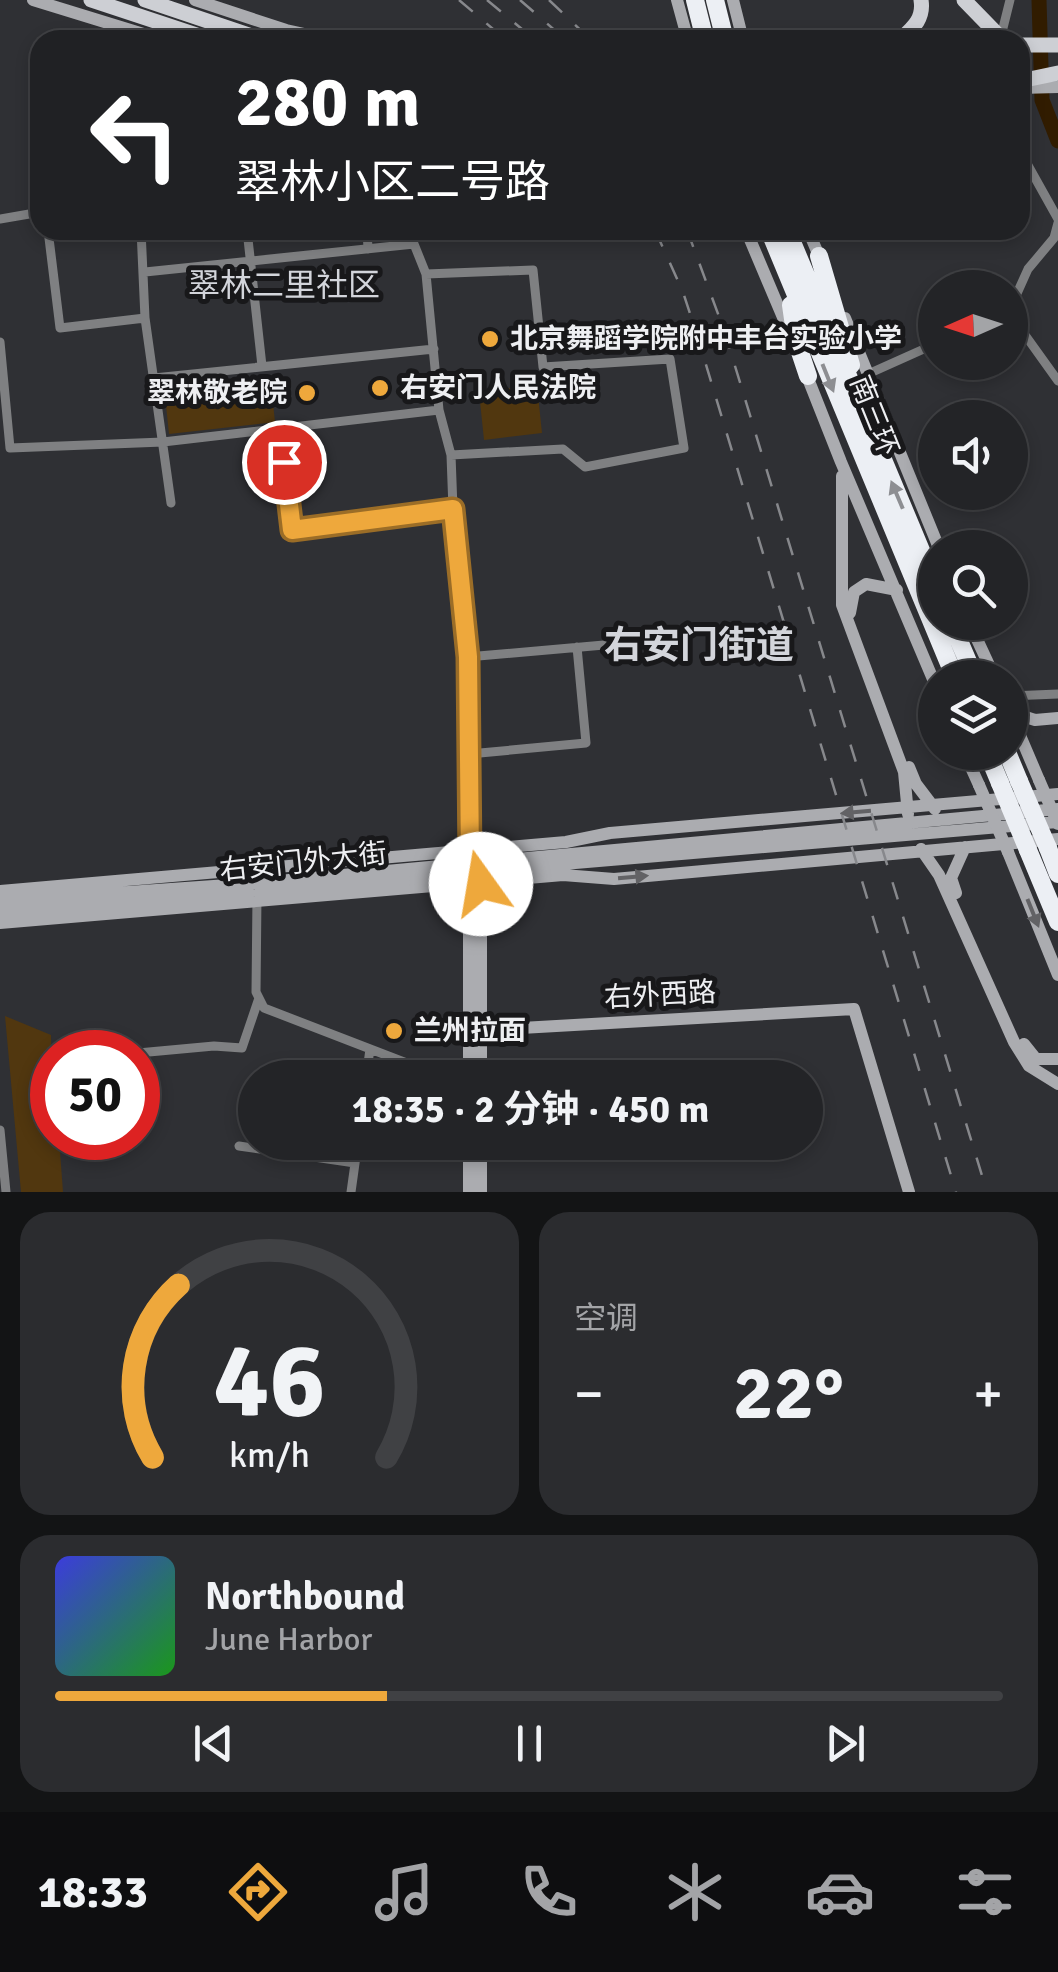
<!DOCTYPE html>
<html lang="zh">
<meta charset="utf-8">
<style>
body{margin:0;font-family:Signika,"Noto Sans SC",sans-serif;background:#2b2c2f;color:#f1f3f6;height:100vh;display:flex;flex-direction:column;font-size:38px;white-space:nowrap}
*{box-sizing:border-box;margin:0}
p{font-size:32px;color:#a3a4a7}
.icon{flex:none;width:55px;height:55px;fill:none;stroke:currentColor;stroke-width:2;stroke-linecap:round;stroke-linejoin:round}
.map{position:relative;height:1192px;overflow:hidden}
.sheet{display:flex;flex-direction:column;gap:20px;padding:20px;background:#131415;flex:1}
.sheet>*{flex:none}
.guide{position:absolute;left:30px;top:30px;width:1000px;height:210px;border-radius:30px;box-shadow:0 5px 15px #0003,0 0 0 2px #404144;background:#202124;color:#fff;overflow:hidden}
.needle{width:65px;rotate:267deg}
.fabs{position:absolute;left:918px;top:270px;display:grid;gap:20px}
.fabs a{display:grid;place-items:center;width:110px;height:110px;border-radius:50%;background:#232427;box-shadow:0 5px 15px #0003,0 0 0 2px #404144;font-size:50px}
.speed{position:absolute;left:30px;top:1030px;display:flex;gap:20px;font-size:50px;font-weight:700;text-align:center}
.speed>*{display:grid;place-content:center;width:130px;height:130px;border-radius:50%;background:#232427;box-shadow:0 5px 15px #0003,0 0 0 2px #404144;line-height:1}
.speed .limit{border:15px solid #d22;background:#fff;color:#111}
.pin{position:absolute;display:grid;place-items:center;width:85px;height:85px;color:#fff;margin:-42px;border:5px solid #fff;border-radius:50%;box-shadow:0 2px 10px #0007}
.me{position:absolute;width:110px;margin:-55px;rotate:347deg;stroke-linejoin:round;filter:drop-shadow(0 0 8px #0008)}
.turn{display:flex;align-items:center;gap:35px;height:210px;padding:0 40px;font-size:45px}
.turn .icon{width:130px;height:130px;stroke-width:2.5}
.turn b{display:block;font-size:70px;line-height:85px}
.big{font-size:75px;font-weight:700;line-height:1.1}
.sheet .tile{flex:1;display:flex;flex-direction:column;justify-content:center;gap:15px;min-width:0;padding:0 35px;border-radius:30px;background:#2b2c2f}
.sheet .dial{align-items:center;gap:0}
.dial svg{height:260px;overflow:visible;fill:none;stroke:#404144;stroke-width:7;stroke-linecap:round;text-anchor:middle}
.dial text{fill:#f1f3f6;stroke:none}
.song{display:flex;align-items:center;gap:30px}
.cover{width:120px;height:120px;border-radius:15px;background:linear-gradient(135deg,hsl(240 70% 55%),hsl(120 70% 35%))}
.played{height:10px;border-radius:5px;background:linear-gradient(90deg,#eea83c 35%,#404144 35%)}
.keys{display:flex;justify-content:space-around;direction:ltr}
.heat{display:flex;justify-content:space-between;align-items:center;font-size:55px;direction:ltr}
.sheet .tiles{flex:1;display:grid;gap:20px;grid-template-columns:1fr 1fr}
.tile:last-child{grid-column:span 2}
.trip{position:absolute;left:238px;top:1060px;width:585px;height:100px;border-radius:50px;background:#232427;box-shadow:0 5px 15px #0003,0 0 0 2px #404144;font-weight:700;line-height:100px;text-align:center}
.tab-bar{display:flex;height:160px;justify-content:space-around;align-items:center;background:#0e0e10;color:#a3a4a7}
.tab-bar .icon{width:70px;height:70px}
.tab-bar .on{color:#eea83c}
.tab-bar b{font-size:45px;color:#f1f3f6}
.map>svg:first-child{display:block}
.green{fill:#51370f}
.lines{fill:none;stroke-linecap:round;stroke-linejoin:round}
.river{stroke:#311c00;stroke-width:15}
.street{stroke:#7f8082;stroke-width:9}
.secondary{stroke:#abacb0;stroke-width:12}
.primary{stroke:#cdcfd4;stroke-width:15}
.highway{stroke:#eceff4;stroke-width:18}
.rail{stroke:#87888c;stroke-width:2.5;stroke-dasharray:18 18;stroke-linecap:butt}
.secondary-bridge{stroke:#abacb0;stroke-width:12}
.highway-bridge{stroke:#eceff4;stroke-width:18}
.oneway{fill:#8d8e92}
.oneway2{fill:#626265}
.route-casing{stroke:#9b6d27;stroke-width:25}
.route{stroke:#eea83c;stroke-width:18}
.poi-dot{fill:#eea83c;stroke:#18181a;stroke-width:4}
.labels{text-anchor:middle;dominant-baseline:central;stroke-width:10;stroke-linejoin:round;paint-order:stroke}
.poi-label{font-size:28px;font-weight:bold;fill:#eeeff2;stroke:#18181a;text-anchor:start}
.street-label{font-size:28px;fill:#eeeff2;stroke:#18181a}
.quarter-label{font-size:32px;fill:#d3d5db;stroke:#18181a}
.district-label{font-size:38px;font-weight:bold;fill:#d3d5db;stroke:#18181a}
</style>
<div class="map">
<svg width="1058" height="1192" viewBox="0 0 1058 1192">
<rect width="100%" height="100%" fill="#2f3034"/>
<path class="green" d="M270 375 275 422 169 434 164 386Z
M537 385 542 433 484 440 479 392Z
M5 1016 51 1035 52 1138H59L63 1192H21Z"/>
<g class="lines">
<path class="river" d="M1039 0 1042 100 1058 141"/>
<path class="street" d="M1001 36 1010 0
M1020 151 1058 219
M0 219 35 213 40 220
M48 230 60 328 145 318
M141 230 145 318 171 503
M247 230 262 366
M367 230 368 249
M145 272 414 244 426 274 439 410 451 455 453 509 467 657 471 856
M426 274 533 270 543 367 670 359 684 448 585 467 563 449 451 455
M1010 309 1028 269 1054 238 1058 223
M1010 314 1058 381
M0 342 10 448 163 442 439 410
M868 374 935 344
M154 378 434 349
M281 429 292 530 453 509
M467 657 604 645
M1010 696 1058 694
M469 754 586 743 577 647
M257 896 256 992 264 1008 417 1067
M138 1053 214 1046 242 1048 259 998
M366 1078 370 1049
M0 1130 6 1192
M239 1146 355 1163
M351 1192 358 1142"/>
<path class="secondary" d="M33 0 163 40
M195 0 286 30 332 40
M677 0 686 33
M733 0 743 40
M840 40 971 34 1000 39
M1020 88 1058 87
M746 230 790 334
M808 230 822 263
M845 318 939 548
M805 371 841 462 935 684
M842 476V605L904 772 908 814
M850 613 854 592 866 584 897 590
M969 622 995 678
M1010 712 1039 780
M1010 712 1035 720 1058 718
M964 752 979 785
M909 767 916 784 935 809
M921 849 939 875 1014 1042 1029 1066 1058 1084
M1008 852 1058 975
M469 878V1078
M0 891 566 842 610 833 1058 794
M956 893 951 878 965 847
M0 901 257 883 1058 809
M0 912 1058 822
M0 923 563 875 614 879 1058 839
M469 1031 854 1009 909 1192
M1024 1044 1036 1059H1058
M481 1078V878
M469 1142V1192
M481 1142V1192"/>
<path class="primary" d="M91 0 212 40
M145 0 264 40
M964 0 1003 40
M902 38C914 27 924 18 921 0
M1020 45H1058
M1020 81 1058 73"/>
<path class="highway" d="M695 0 705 40
M715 0 723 32
M769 230 955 678
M787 230 935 584
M819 256 851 365
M791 305 796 340 808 376
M951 622 975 678
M968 622 971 627
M987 752 1000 783
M1007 752 1019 781
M1048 848 1058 874
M1028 850 1058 922"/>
<path class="rail" d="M459 0 506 40
M487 0 535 40
M520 0 566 40
M549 0 591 40
M655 230 683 292 697 335 956 1192
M687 230 724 330 987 1192"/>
<path class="secondary-bridge" d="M686 33 688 40
M1039 780 1058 824
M979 785 1008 852"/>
<path class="highway-bridge" d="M723 32 725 40
M1019 781 1048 848
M1000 783 1028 850"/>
</g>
<defs><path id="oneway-solid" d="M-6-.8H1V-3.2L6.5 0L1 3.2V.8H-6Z" transform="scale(2.5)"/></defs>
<g class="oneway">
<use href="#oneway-solid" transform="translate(828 378) rotate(68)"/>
<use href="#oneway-solid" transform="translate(897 495) rotate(-113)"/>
</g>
<g class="oneway2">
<use href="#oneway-solid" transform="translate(856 812) rotate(175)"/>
<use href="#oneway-solid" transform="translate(633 877) rotate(-5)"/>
<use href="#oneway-solid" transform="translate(1033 913) rotate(68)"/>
</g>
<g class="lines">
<defs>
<path id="route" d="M284 462 292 530 453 509 468 657 470 860 481 871V884"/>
</defs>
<use href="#route" class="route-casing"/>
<use href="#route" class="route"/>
</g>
<g class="poi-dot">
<circle cx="490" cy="339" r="10"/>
<circle cx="380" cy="388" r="10"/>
<circle cx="307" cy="393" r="10"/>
<circle cx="394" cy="1031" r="10"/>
</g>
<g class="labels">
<g class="poi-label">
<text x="510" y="339">北京舞蹈学院附中丰台实验小学</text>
<text x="400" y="388">右安门人民法院</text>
<text x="287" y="393" text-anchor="end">翠林敬老院</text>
<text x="414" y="1031">兰州拉面</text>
</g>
<g class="street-label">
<text transform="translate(874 416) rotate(68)">南三环</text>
<text transform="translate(303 862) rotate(-6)">右安门外大街</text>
<text transform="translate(660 995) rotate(-3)">右外西路</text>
</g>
<g class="quarter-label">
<text x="284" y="285">翠林二里社区</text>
</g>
<g class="district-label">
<text x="699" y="645">右安门街道</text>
</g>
</g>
</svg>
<div class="fabs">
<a><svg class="needle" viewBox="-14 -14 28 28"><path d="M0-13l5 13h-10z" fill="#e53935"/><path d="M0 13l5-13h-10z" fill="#a3a4a7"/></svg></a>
<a><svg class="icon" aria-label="sound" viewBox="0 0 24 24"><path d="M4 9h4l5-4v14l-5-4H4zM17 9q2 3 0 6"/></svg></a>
<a><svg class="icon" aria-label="search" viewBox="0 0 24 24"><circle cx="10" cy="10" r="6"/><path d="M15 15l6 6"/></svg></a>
<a><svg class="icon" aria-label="layers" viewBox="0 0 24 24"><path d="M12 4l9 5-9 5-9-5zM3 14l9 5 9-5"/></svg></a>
</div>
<div class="speed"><div class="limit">50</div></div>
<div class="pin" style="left:284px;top:462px;background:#d93025"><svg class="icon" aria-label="arrive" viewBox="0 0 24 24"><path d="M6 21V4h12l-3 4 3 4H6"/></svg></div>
<svg class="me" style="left:481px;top:884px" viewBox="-20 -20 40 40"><circle r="19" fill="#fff"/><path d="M0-13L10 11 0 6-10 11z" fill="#eea83c"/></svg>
<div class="trip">18:35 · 2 分钟 · 450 m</div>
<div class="guide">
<div class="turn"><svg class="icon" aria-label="left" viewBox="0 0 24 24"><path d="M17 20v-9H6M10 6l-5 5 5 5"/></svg><div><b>280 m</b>翠林小区二号路</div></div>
</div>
</div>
<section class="sheet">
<div class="tiles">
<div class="tile dial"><svg viewBox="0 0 100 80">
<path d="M14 69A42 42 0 1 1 86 69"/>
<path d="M14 69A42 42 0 0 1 22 16" stroke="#eea83c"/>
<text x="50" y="56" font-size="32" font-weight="700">46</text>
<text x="50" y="72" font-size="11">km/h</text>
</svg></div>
<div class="tile"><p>空调</p>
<div class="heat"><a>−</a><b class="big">22°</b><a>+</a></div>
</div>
<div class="tile">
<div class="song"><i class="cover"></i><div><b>Northbound</b><p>June Harbor</p></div></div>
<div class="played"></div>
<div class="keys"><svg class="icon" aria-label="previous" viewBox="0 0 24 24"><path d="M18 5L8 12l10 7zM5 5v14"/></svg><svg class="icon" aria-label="pause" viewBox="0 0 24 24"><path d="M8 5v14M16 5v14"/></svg><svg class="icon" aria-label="next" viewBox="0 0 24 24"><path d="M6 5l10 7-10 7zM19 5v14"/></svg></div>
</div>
</div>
</section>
<nav class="tab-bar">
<b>18:33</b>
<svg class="icon on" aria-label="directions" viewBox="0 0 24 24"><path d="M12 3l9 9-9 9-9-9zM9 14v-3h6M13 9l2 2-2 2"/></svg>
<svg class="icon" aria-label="music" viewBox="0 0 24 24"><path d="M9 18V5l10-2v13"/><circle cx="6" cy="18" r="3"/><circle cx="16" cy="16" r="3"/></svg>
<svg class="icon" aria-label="phone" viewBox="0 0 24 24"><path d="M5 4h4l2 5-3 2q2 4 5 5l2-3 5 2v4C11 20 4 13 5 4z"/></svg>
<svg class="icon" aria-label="climate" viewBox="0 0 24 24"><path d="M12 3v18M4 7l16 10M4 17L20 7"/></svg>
<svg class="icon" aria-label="car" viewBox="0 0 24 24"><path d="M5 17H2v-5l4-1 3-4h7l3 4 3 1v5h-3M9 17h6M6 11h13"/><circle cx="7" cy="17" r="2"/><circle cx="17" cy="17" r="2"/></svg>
<svg class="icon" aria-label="filters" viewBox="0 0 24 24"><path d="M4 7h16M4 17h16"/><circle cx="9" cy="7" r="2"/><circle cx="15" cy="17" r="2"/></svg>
</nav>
